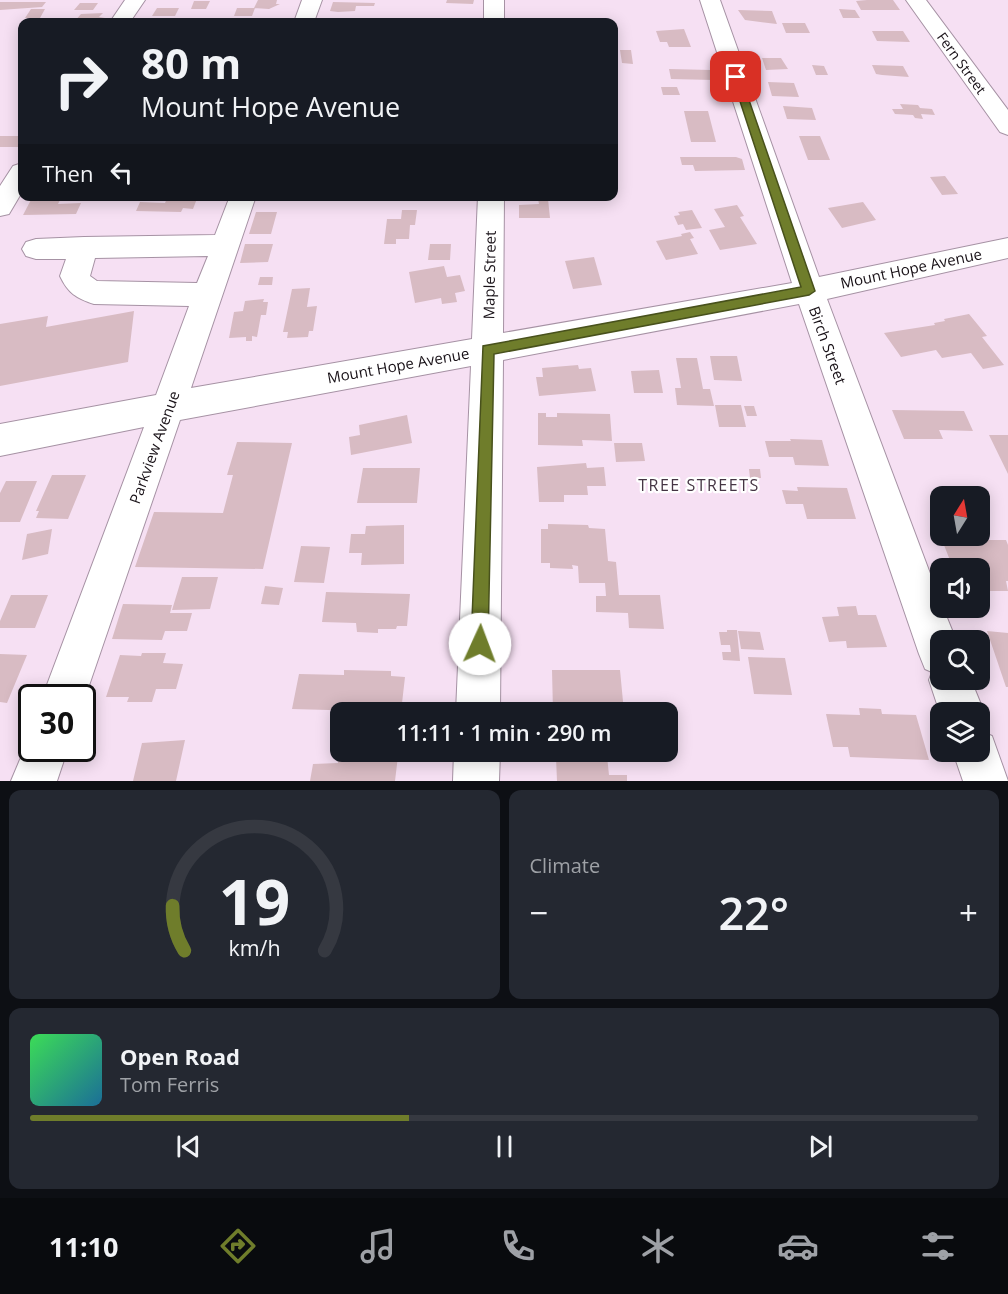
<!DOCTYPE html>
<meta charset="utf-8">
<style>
body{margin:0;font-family:"Open Sans",sans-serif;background:#242831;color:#f1f3f6;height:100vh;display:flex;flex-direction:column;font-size:22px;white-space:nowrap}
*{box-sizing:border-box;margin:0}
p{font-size:20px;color:#9ea1a6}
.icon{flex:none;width:33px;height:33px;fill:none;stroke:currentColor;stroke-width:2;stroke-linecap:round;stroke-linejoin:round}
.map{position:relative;height:781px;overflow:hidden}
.sheet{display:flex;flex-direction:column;gap:9px;padding:9px;background:#0d0f14;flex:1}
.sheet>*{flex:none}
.hud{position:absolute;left:18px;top:18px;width:600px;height:183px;border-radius:12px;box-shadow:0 3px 15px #0003;background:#171b24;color:#f1f3f6;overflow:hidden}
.needle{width:39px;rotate:11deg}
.tools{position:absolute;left:930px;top:486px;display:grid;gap:12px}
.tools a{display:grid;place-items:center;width:60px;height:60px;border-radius:12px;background:#171b24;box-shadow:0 3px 15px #0003;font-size:30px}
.speed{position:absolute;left:18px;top:684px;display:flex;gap:12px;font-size:30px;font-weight:700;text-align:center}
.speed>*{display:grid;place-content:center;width:78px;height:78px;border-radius:50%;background:#171b24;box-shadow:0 3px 15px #0003;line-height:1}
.speed .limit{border:3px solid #111;border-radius:9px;background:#fff;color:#111}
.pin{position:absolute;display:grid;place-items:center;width:51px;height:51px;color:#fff;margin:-26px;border-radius:12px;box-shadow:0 3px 9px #0006}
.me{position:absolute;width:66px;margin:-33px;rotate:2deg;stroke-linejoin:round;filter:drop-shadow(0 0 4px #0008)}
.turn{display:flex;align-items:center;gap:21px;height:126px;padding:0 24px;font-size:27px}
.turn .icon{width:78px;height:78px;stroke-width:2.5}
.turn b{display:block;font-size:42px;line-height:51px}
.then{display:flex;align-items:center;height:57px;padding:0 24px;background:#0003;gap:12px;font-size:22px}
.big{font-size:45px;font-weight:600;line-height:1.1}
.sheet .tile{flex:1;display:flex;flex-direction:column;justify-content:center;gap:9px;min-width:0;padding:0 21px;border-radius:12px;background:#242831}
.sheet .dial{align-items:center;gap:0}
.dial svg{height:156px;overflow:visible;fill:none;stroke:#363941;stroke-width:7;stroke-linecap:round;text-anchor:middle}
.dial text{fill:#f1f3f6;stroke:none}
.song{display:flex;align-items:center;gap:18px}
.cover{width:72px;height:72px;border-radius:9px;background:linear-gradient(135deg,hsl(130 70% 55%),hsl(200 70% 35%))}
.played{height:6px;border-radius:3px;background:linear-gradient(90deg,#6f7d2b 40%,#363941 40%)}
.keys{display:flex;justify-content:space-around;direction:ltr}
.heat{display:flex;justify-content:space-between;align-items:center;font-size:33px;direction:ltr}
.sheet .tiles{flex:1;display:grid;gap:9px;grid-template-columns:1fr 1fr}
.tile:last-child{grid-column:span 2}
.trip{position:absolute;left:330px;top:702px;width:348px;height:60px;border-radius:12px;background:#171b24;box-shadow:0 3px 15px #0003;font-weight:600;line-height:60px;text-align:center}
.menu{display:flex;height:96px;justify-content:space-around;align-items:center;background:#090b0e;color:#9ea1a6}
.menu .icon{width:42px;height:42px}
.menu .current{color:#6f7d2b}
.menu b{font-size:27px;color:#f1f3f6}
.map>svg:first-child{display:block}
.building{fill:#d8bbc3}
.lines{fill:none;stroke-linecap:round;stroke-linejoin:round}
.minor-casing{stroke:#a692a4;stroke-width:2}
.minor{fill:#fff;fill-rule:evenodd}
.route{fill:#6f7d2b;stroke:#48511c;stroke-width:1.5}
.labels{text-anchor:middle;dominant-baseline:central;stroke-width:4.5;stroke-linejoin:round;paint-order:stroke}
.far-street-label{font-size:14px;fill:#181117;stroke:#fff}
.street-label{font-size:15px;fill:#181117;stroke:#fff}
.neighbourhood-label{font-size:16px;letter-spacing:1.5px;fill:#453544;stroke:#fff}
</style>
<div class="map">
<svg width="1008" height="781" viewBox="0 0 1008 781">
<rect width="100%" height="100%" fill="#f6e0f3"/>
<path class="building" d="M258 0H277L276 4H280L269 9 254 8Z
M447 0H474L473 4 446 3Z
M867 0H893L900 10H861L856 1Z
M194 1H210L206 9H191Z
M0 2H46L42 7 0 10Z
M333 2 375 3 374 6H356L355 11 338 12 330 11Z
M80 3H98L93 10H74Z
M157 8H179L175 16H152Z
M237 8H255L252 16H234Z
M31 9H45L40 18H25Z
M839 9 855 10 860 18H843Z
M738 10 772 11 777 24 745 20Z
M103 13 99 17 105 18 102 22H74L81 14Z
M782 23H805L810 33H786Z
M684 29 691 47H669L667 42H660L656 31Z
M872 31H903L910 42 877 41Z
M620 50H631L633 64 622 63Z
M762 58H781L788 69 766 70Z
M812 65 824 66 828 75H816Z
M872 65 903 66 909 77 882 75 876 74Z
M669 69 711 70 713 80 671 79Z
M768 82 794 83 799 97 772 96Z
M661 87H677L680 95H663Z
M900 104 918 105 920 108 932 109 935 115 921 114 923 119 915 118 913 115 895 114 892 109H903Z
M783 106 812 108 816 120 787 119Z
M684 111H708L716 142H691Z
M0 136H22V142L19 147H0Z
M799 136H820L830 160H808Z
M680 157H736L742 159 745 170 695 171 693 165H682Z
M945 176 958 194 942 195 930 177Z
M33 196H62L58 204 81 203 76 214 23 215Z
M168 196H198L193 209 183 208 181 212 136 211 140 202 165 203Z
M268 196H312L311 201H266Z
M538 199H548L550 218H519V205L539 204Z
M863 202 876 220 842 228 828 208Z
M737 205 744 216 740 217 757 244 720 250 709 230 725 227 714 209Z
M402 210H417L415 225H410L409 239H396V244H384L387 219H401Z
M692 210 702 228 686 230 683 224 678 225 674 216 680 215 678 212Z
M256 212H277L271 234H249Z
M690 232 694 238 690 239 698 254 666 260 656 241 682 236 681 234Z
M245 244H273L268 262 240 263Z
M430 244H451L450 260H428Z
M594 257 602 285 573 289 565 261Z
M444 266 447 277 460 275 465 291 455 293 457 302 442 304 441 298 415 303 409 272Z
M260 277H273L272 285H258Z
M310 288 307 307 317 306 313 331H309L308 337 287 338 288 332H283L292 289Z
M264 299 263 302H268L266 315H261L257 337 252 336V341H246V337L229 338 234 312 243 311 245 301Z
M134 311 128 362 0 386V324L48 316 46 327Z
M969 314 987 336 982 337 1004 365 983 369 971 353 942 358 936 350 901 357 884 333 935 325 934 323 945 321 944 319Z
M710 356H737L742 381 714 380Z
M676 358H697L703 389H710L714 406 677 405 675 388H681Z
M578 365 579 369 591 368 596 391 539 396 536 377H543L542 368Z
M659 370 663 393H634L631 371Z
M715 405H741L746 427H719Z
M744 406H754L757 416H747Z
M892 410 964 411 973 431 939 430 943 439H904Z
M538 413H546V417H557V413L610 414 612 441 582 440 583 446 538 445Z
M407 415 412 443 351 455 349 437 360 435 359 425Z
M989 435H1008V474Z
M790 439 822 440 829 466 795 465 793 457H769L765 441H791Z
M237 442 292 443 263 569 135 567 154 512 223 513 233 475H227Z
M614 443H642L645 461 616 462Z
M586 463 587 468 604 467 606 486H587L588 495H564V502H539L537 467Z
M363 468H420L417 503H357Z
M749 469H760L761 478H750Z
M52 475H86L68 519 36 518 39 511H36Z
M6 481H37L20 522H0V493Z
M797 487 847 488 856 519H807L803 504H786L782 490 798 491Z
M548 524 588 525 589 528 605 529 608 561 616 562 619 595H660L664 629 629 628 628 613 596 612V596H606L605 583H579L578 566 572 565 573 569 550 568V563H541V529H548Z
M404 525V564L361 565 362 553H349L351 534H365L366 526Z
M52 529 48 554 22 560 27 534Z
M942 540H1006L1008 545V581H1006L1008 591H987L985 585H980V568H953Z
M301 546 330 547 324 583 294 582Z
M182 577H218L210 609 172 610Z
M265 586 283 588 279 605 261 604Z
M326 592 410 594 407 626H397L396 629H378V633L357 632 356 623 322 622Z
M11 595H48L35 628H0V621Z
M123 604 172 605 170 613H192L187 631H165L162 640 112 639Z
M856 606 858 615H876L887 647 847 648 846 641 829 642 822 617 839 616 837 607Z
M727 630H737L740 661 723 660 722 652H731L730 645H721L719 632H727Z
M738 631 760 632 764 650 741 649Z
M987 631 1008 633V687H1006Z
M142 653H166L163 663 183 664 176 689H156L152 702H127L129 697H106L120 655 141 656Z
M0 654 27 655 7 703 0 702Z
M748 657 785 658 792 695 754 694Z
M344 670 391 671V676L405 677 401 712 292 709 299 674 344 675Z
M552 670H620L624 712H553Z
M859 708 881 709 882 714 916 715 929 760 850 757 848 747H833L826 714 860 715Z
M185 740 176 781H133L142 743Z
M339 752H374L398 756 395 781H310L313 764 338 763Z
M607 756 609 775H627V781H557L556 757Z"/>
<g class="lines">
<defs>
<path id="minor" d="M125 0H145L130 22H110Z
M302 0H322L314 22H294Z
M484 0H504V22H484Z
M700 0H720L819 277 1008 238V258L827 299 940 600V608H943L956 640H940V680H971L984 712 980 723V712L940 713 929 680 932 672 925 669 919 654 799 304 503 360 500 712H456L471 366 180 420 82 706V698H42L144 427 0 456V424L156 395 189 306 94 304C76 298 68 293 60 276L66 259H36L26 256 22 249 26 242 36 239 84 237 215 235 230 196H256L191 388 472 339 478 196H504L503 333 792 283ZM208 256 197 283 97 281 90 276 95 258Z
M906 0H926L1008 110V135L1000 132Z
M22 163V192L9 214 0 216V186L13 166Z
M32 731V748H68L57 781H11Z
M980 731 992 736 1008 781H963L953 752H980Z
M454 752H500L499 781H453Z"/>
</defs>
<use href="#minor" class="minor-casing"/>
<use href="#minor" class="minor"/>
</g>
<path class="route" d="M736 74 741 77 815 291 809 295 494 354 488 644 486 651 480 653 474 651 471 644 483 346 801 287 732 77Z"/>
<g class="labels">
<g class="far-street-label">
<text transform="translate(962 63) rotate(54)">Fern Street</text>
</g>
<g class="street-label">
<text transform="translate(911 268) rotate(-12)">Mount Hope Avenue</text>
<text transform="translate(489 275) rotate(-89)">Maple Street</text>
<text transform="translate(828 345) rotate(70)">Birch Street</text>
<text transform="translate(398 365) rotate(-10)">Mount Hope Avenue</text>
<text transform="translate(154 447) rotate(-70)">Parkview Avenue</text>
</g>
<g class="neighbourhood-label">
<text x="699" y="485">TREE STREETS</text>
</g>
</g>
</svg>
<div class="tools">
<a><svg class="needle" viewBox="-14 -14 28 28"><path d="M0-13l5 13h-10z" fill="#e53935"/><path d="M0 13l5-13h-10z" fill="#9ea1a6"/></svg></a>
<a><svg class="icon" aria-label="sound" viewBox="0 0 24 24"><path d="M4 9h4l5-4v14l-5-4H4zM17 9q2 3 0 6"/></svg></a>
<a><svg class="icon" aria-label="search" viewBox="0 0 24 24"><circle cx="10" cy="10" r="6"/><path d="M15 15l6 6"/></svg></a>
<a><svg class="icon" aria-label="layers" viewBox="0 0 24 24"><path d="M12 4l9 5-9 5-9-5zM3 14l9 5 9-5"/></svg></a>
</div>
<div class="speed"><div class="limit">30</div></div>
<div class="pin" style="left:736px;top:77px;background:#d93025"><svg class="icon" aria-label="arrive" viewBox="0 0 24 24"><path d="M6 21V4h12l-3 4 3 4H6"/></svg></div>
<svg class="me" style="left:480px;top:644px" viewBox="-20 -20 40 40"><circle r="19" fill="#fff"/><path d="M0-13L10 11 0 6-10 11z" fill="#6f7d2b"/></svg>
<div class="trip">11:11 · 1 min · 290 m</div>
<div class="hud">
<div class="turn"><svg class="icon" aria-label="right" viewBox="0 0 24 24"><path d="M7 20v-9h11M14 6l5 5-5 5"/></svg><div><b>80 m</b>Mount Hope Avenue</div></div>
<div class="then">Then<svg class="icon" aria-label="left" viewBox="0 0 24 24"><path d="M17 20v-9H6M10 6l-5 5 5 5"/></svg></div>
</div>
</div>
<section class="sheet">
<div class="tiles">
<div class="tile dial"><svg viewBox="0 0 100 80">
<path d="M14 69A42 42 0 1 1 86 69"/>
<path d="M14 69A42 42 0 0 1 8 46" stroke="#6f7d2b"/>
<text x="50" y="56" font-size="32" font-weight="700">19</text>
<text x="50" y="72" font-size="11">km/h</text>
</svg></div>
<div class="tile"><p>Climate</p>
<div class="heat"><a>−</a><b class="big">22°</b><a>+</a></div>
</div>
<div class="tile">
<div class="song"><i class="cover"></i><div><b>Open Road</b><p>Tom Ferris</p></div></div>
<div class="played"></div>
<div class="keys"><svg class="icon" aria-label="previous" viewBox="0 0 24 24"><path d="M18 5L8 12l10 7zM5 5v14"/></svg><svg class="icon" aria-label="pause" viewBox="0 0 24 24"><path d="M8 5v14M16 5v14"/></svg><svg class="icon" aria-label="next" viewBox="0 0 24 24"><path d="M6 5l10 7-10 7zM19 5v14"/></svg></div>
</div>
</div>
</section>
<nav class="menu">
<b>11:10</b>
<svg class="icon current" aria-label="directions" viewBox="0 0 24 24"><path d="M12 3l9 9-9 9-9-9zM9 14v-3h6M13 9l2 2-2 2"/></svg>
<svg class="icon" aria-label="music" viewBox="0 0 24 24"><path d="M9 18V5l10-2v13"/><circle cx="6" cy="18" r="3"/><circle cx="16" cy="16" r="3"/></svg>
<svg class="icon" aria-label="phone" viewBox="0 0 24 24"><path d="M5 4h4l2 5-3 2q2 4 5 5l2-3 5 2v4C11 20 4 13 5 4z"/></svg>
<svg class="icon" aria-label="climate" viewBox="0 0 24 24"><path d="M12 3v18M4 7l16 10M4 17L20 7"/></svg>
<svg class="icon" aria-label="car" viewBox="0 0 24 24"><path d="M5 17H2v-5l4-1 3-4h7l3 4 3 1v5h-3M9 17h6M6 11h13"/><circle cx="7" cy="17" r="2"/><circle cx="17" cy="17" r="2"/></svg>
<svg class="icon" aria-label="filters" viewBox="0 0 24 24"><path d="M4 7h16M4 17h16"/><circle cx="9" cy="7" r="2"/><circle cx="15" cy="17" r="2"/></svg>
</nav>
